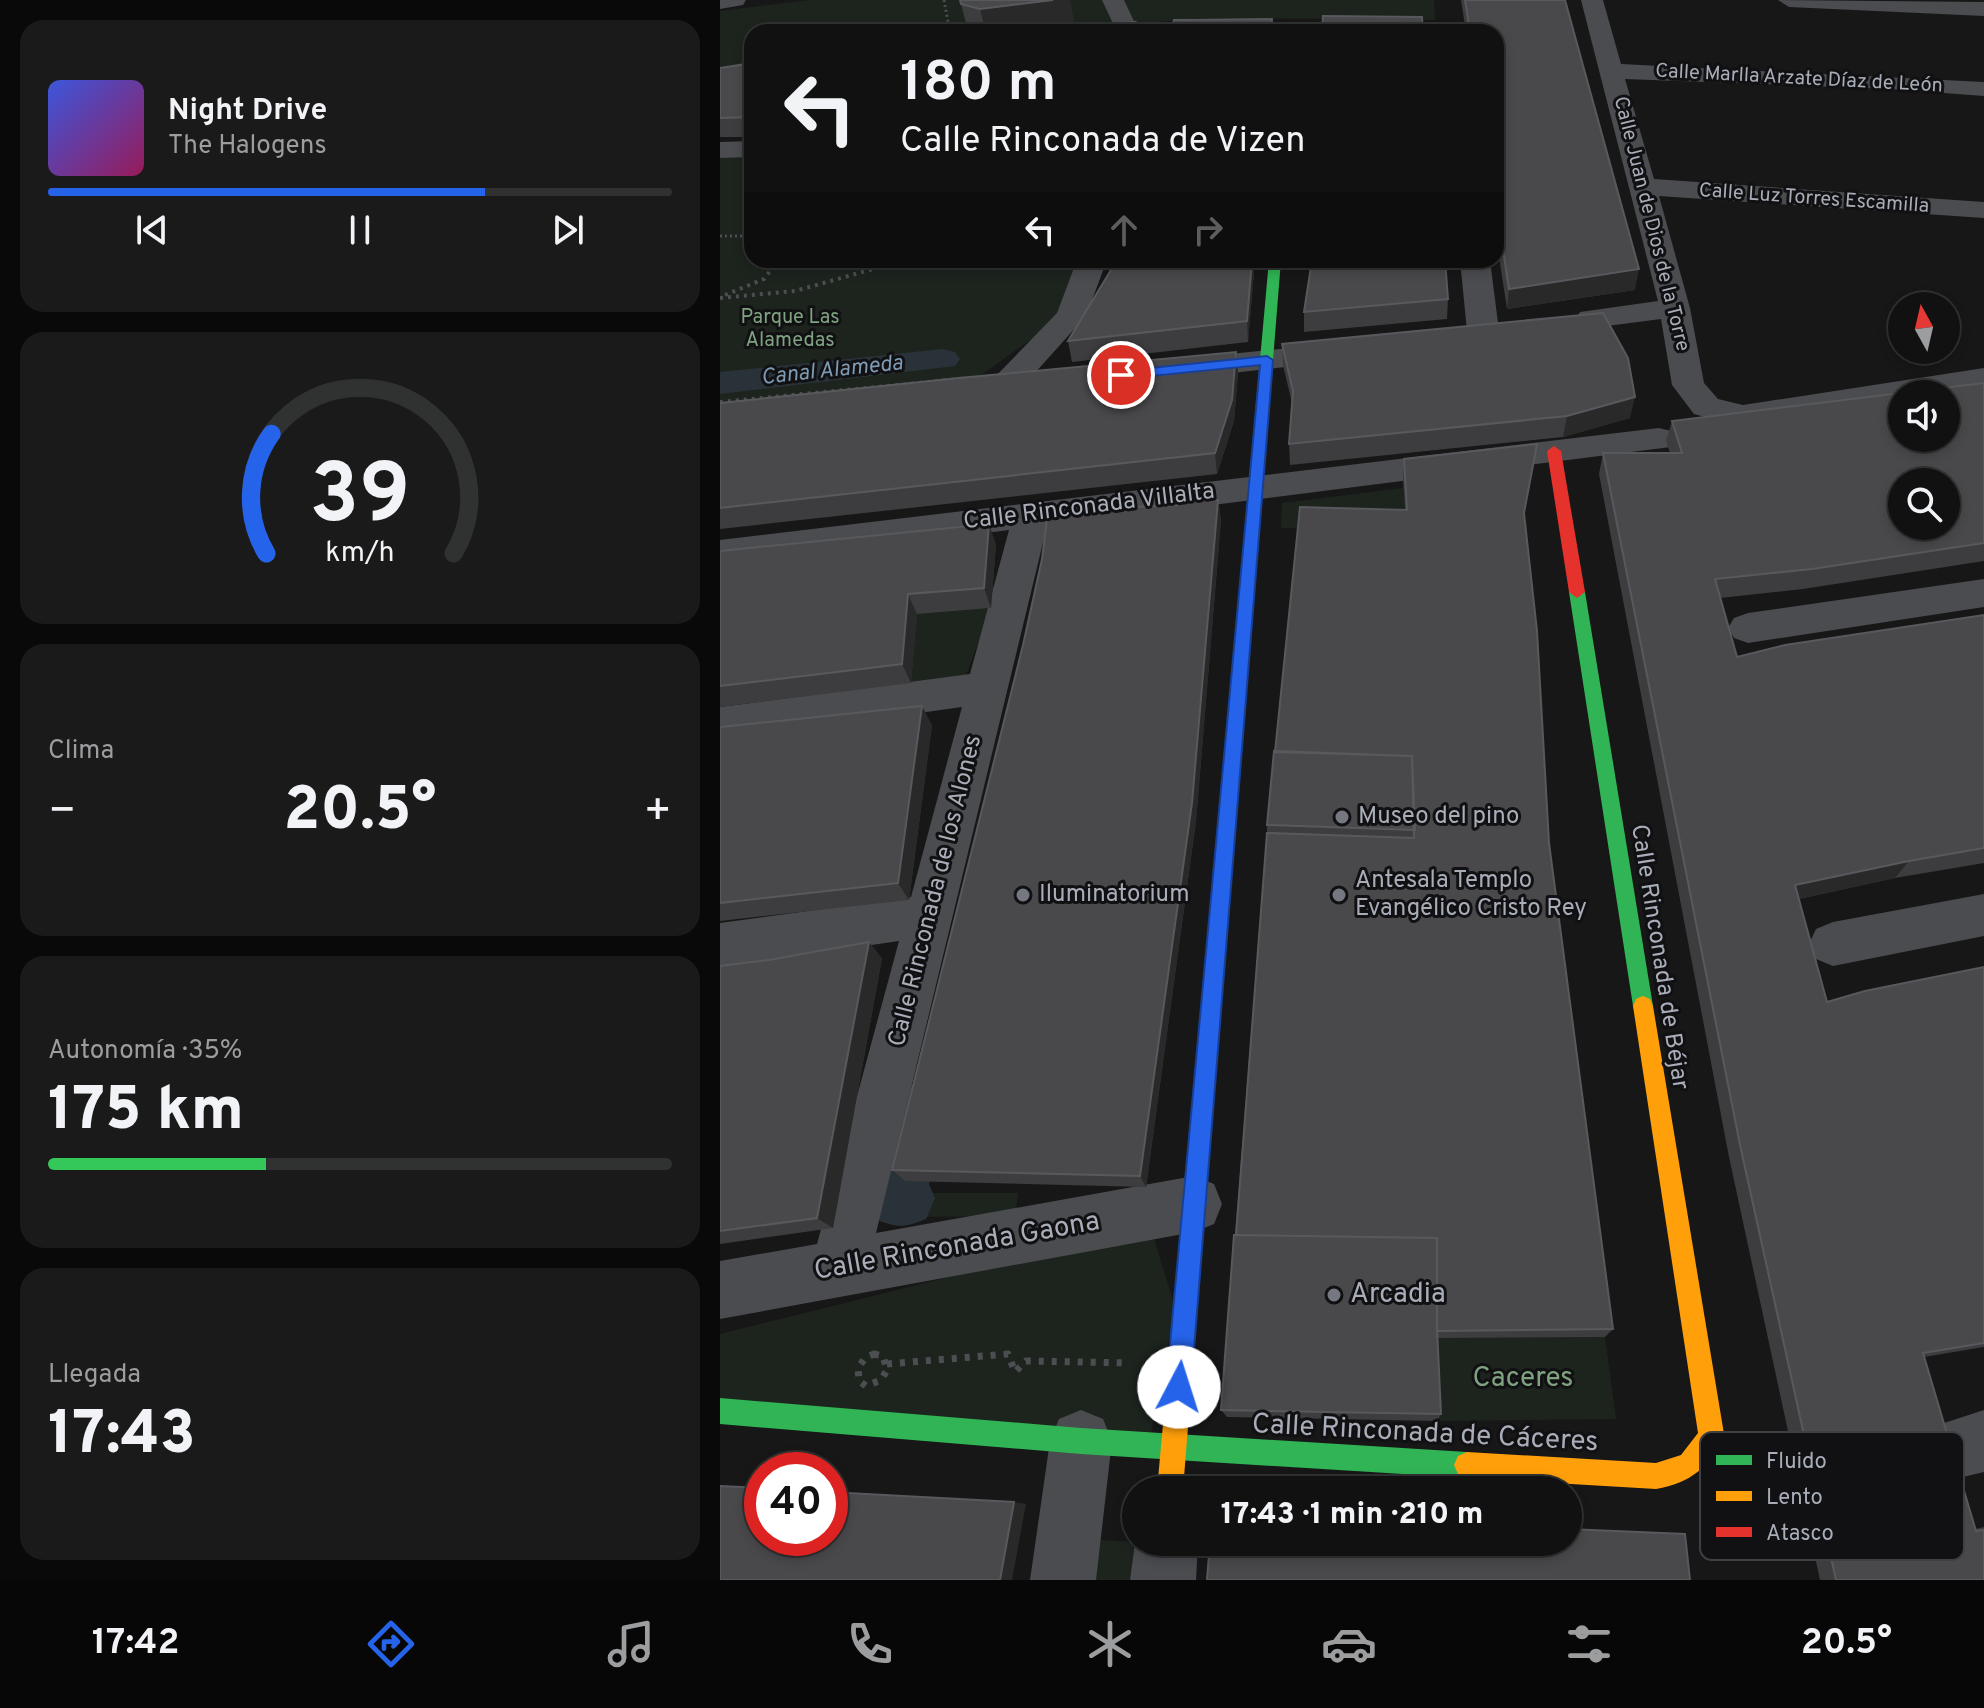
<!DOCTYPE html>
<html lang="es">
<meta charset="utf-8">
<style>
body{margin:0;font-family:Overpass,sans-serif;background:#1a1a1a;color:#f1f3f6;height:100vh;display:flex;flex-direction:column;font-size:30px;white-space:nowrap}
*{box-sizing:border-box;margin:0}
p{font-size:26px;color:#9c9d9f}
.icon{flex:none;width:44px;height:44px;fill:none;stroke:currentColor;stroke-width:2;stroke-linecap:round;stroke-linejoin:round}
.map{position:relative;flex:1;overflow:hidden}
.details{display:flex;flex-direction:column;gap:20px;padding:20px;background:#090909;width:720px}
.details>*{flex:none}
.guide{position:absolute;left:24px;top:24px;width:760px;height:244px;border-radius:24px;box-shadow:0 4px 12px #0003,0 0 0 2px #303131;background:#111;color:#f1f3f6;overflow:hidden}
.needle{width:52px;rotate:352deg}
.controls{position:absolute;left:1168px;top:292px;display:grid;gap:16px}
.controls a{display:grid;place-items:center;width:72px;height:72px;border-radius:50%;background:#111;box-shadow:0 4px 12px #0003,0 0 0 2px #303131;font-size:40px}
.speed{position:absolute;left:24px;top:1452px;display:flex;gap:16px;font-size:40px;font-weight:700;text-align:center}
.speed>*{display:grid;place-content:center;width:104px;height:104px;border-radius:50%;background:#111;box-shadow:0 4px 12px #0003,0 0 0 2px #303131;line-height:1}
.speed .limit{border:12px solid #d22;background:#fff;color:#111}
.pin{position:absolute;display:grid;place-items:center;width:68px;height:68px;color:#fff;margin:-34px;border:4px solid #fff;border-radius:50%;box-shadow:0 2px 8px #0007}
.me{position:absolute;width:88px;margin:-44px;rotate:5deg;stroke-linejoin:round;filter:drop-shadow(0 0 6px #0008)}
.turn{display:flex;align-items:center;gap:28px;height:168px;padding:0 24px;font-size:36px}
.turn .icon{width:104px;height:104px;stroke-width:2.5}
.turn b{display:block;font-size:56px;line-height:68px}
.lanes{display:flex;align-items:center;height:76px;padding:0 24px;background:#0003;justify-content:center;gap:40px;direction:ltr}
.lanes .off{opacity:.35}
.big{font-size:60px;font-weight:800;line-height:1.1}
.details .card{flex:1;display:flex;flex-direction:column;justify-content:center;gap:12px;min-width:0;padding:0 28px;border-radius:24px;background:#1a1a1a}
.details .dial{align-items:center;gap:0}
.dial svg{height:208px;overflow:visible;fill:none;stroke:#303131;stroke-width:7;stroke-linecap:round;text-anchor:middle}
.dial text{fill:#f1f3f6;stroke:none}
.song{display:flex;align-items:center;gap:24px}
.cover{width:96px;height:96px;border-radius:12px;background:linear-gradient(135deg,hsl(230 70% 55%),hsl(330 70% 35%))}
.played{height:8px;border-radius:4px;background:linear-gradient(90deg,#2563eb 70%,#303131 70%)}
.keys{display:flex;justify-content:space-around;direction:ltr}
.heat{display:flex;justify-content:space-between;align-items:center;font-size:44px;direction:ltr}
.charge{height:12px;border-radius:6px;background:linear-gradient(90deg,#34c759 35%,#303131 0)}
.trip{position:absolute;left:402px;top:1476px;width:460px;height:80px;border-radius:40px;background:#111;box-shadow:0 4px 12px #0003,0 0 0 2px #303131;font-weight:800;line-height:80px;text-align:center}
.menu{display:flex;height:128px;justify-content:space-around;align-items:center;background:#070707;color:#9c9d9f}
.menu .icon{width:56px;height:56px}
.menu .current{color:#2563eb}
.menu b{font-size:36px;color:#f1f3f6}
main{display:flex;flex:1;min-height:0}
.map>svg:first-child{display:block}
.green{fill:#1d241e}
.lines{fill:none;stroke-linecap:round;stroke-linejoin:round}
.canal{fill:#2a3239;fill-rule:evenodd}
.path-far2{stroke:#4d4e52;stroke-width:3;stroke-dasharray:2 3;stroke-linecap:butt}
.path-far1{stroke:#4d4e52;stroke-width:4;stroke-dasharray:3 5;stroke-linecap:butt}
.path{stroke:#4d4e52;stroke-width:7;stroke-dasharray:5 8;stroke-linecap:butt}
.street{fill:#4b4c50;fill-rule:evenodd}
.fast{fill:#30b455;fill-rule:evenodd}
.slow{fill:#ff9f0a;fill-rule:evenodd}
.jam{fill:#e5322d;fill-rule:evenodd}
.wall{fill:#3d3d3f}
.shaded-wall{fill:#29292a}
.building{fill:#49494c;stroke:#58595d;stroke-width:2;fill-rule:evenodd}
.route{fill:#2563eb;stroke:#184099;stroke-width:2}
.poi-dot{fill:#757880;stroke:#111113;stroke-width:3}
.labels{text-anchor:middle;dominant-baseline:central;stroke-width:6;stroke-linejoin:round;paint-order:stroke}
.far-street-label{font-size:20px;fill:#a8adb8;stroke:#111113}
.far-park-label{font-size:20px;fill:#7fa381;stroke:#111113}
.far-water-label{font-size:22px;font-style:italic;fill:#7f9bb3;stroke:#111113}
.street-label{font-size:24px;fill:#a8adb8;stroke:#111113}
.poi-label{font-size:24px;fill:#a8adb8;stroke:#111113;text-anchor:start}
.near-street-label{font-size:28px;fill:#a8adb8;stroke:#111113}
.near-poi-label{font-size:28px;fill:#a8adb8;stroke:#111113;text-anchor:start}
.near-park-label{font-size:28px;fill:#7fa381;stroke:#111113}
.key{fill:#111113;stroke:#3e4045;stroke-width:2}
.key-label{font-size:22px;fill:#a8adb8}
</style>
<main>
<section class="details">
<div class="card">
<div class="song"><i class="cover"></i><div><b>Night Drive</b><p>The Halogens</p></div></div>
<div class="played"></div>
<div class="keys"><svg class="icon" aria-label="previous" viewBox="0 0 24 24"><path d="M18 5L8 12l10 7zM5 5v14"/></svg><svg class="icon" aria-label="pause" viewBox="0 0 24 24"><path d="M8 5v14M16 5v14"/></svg><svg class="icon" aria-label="next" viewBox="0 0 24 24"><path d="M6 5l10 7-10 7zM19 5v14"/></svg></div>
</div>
<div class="card dial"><svg viewBox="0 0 100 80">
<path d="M14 69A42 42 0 1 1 86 69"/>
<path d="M14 69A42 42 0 0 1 16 23" stroke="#2563eb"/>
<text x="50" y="56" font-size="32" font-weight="700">39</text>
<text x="50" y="72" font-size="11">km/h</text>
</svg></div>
<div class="card"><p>Clima</p>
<div class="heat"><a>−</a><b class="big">20.5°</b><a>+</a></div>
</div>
<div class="card"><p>Autonomía · 35%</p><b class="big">175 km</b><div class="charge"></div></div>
<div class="card"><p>Llegada</p><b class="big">17:43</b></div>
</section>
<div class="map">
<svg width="1264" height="1580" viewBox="0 0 1264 1580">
<rect width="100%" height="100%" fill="#171717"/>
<path class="green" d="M90 0H714L715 20 476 18 347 32H32V65L0 69V11Z
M32 152V260H371L342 313 320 333 253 381 0 408V153Z
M683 488 686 530 561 528 562 503Z
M271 608 245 678 191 683 197 614Z
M186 1193H298L295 1216 181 1217Z
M432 1232 455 1307 429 1444 0 1409V1334L402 1234Z
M885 1337 896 1419 717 1421 713 1338Z
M375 1540 427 1542 423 1580H370Z"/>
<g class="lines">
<path class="canal" d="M223 349 235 352 240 359 235 366 0 394V372Z
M196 1084 216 1092 225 1112 209 1184 215 1198 206 1219C185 1228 176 1228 155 1219L146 1198 167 1112 176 1092Z"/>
<path class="path-far2" d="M224 0 230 32
M0 236H32"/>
<path class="path-far1" d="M5 295 44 279 58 260
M0 298 75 291 185 260
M0 402 250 378"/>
<path class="path" d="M154 1354 163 1356 167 1370 161 1380 146 1386 139 1381 138 1368 145 1358Z
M167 1364 288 1354 295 1372 306 1361 409 1363"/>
<path class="street" d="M0 0H26L23 5 0 9Z
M382 0H404L419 32H397Z
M861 0H883L901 64 1264 82V96L1170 89 905 79 934 179 1264 202V218L939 196 970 308 984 383 998 399 1023 405 1264 368V388L1226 394H1182V401L1023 427 974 414 952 385 941 319 871 328 860 326 856 319 860 312 938 301Z
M1058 0 1264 2V16L1069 7Z
M542 25H731L739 27 742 32H531L534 27Z
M32 141V157L0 158V142Z
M357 260H387L366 316 296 394 284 397 272 394 268 387 272 380 337 313Z
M740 260H770L780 339 775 346C754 351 728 356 707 351L702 344 707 337 747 331Z
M590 346 601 349 606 356 601 363 459 379 448 376 443 369 448 362 459 359Z
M939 428 951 431 956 439 951 447 327 526 156 1233 474 1176 494 1184 502 1204 494 1224 474 1232 0 1319V1261L97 1244 179 941 0 967V923L191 897 242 707 0 741V707L250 674 289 530 0 566V540Z
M1264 579V607L1028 643 1014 638 1008 628 1014 618 1028 613Z
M1264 894V936L1113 966 1096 959 1089 944 1096 929 1113 922Z
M361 1410 383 1419 392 1441 376 1580H310L330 1441 339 1419Z
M1264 1410V1472L1243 1477 1221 1468 1212 1446 1221 1424Z
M416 1536V1542H478L476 1580H410Z"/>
<path class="fast" d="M549 260H561L515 836 513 842 506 844 499 842 497 836Z
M857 586 865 592 933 1006 930 1013 923 1016 916 1013 913 1006 849 592Z
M0 1398 361 1428 747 1452 756 1456 760 1465 756 1474 747 1478 361 1454 0 1424Z"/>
<path class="slow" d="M506 828 513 830 515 836 463 1490H437L497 836 499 830Z
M923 996 930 999 933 1006 1004 1434C990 1467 971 1483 936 1489L747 1478 738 1474 734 1465 738 1456 747 1452 936 1463 961 1455 978 1433 913 1006 916 999Z"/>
<path class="jam" d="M834 446 841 451 865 592 857 598 849 592 827 451Z"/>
</g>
<path class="wall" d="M240 0 355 25 296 32H252L248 31Z
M741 0H845L915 290 787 309 776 237V32H746Z
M32 63V137H0V68Z
M397 260H535L528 342 352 362 348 341Z
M728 299 727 319 584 332V312Z
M562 344 910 418 843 437 570 465 569 444 572 403 563 365Z
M516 352 518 373 514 421 497 474 0 529V403Z
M1264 383V561L1083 589 1000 598 1017 657 1264 615V863L1175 878 1079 899 1107 1002 1264 967V1347L1204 1357 1255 1529 1264 1527V1580H1100L1009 1157 879 474 883 453H950L946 441 952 421Z
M684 459 804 514 829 843 893 1329 885 1337 717 1338 721 1414 717 1421 507 1417 501 1410 547 833V825L555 752 685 510 683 480Z
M498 500 501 520 476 821 426 1187 185 1181 172 1170 303 645 458 505Z
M276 544 271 608 197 614 191 683 0 707V551Z
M212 725 189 900 0 921V727Z
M162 958 113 1228 0 1244V966Z"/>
<path class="shaded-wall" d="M333 0H350L355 25 296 32H266L260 9Z
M415 22 416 32H408Z
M532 260H535L528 342 527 321Z
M919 269 915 290 787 309 789 289Z
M516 352 518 373 514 421 497 474 495 453Z
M915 397 910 418 843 437 847 416Z
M498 500 501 520 476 821 426 1187 420 1176Z
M269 524 276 544 271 608 264 588Z
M188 594 197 614 191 683 182 664Z
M202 706 212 725 189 900 178 883Z
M1189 861 1175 878 1064 902 1075 885Z
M149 942 162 958 113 1228 97 1218Z
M294 1502 306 1504 292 1580H280Z"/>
<path class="building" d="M240 0H333L260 9 241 4Z
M745 0H845L919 269 789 289 776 203V32H750Z
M603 16 702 17 703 32H602Z
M552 19 551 32H451L454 20Z
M415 22 408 32H312Z
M32 63V117L0 118V68Z
M397 260H532L527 321 348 341Z
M592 260H725L728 299 584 312Z
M883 313 908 358 915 397 847 416 569 444 573 391 562 344Z
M516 352 512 400 495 453 0 508V403L239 378Z
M1264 383V543L1092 569 995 579 1017 657 1065 645 1264 615V848L1189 861 1075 885 1107 1002 1145 991 1264 967V1343L1203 1353 1256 1531 1264 1530V1580H1116L1020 1145 883 453H962L952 421ZM1182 394H1226V438H1182ZM1182 482H1226V526H1182Z
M817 444 804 513 817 631 829 843 893 1329 717 1331V1238L516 1235 547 833 694 838 692 756 555 752 580 507 687 510 684 459Z
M458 500H498L472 803 420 1176 172 1170 303 645 322 559 328 511 458 505Z
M269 524 264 588 188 594 182 664 0 686V551Z
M202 706 178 883 0 903V727Z
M554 751 692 756 695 830 547 825Z
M149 942 97 1218 0 1231V966L49 960Z
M514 1235 717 1238V1328L721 1414 501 1410Z
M0 1486 42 1488V1538H110V1492L294 1502 280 1580H0Z
M848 1529 965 1534 970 1580H487L490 1542H848Z"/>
<path class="route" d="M547 356 553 360 471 1387 467 1395 459 1399 450 1395 446 1387 540 365 401 379 394 375 401 371Z"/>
<g class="poi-dot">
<circle cx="622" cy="817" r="8"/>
<circle cx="303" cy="895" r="8"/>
<circle cx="619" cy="895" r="8"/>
<circle cx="614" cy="1295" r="8"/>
</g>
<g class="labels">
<g class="far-street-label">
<text transform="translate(1079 79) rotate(3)">Calle Marlla Arzate Díaz de León</text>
<text transform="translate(1094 199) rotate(4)">Calle Luz Torres Escamilla</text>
<text transform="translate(931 224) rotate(76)">Calle Juan de Dios de la Torre</text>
</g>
<g class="far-park-label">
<text x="70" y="318">Parque Las<tspan x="70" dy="23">Alamedas</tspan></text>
</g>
<g class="far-water-label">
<text transform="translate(112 371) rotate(-6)">Canal Alameda</text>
</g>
<g class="street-label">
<text transform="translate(369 507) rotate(-7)">Calle Rinconada Villalta</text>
<text transform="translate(216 891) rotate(-76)">Calle Rinconada de los Alones</text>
<text transform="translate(939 957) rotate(81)">Calle Rinconada de Béjar</text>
</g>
<g class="poi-label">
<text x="638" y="817">Museo del pino</text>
<text x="635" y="881">Antesala Templo<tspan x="635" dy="28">Evangélico Cristo Rey</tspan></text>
<text x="319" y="895">Iluminatorium</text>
</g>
<g class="near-street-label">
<text transform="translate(237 1247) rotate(-10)">Calle Rinconada Gaona</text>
<text transform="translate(705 1434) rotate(3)">Calle Rinconada de Cáceres</text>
</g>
<g class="near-poi-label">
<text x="630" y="1295">Arcadia</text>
</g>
<g class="near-park-label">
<text x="803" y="1379">Caceres</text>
</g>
</g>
<rect x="980" y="1432" width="264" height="128" rx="12" class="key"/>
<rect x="996" y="1455" width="36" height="10" fill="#30b455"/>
<rect x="996" y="1491" width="36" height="10" fill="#ff9f0a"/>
<rect x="996" y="1527" width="36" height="10" fill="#e5322d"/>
<g class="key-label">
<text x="1046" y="1468">Fluido</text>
<text x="1046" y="1504">Lento</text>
<text x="1046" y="1540">Atasco</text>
</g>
</svg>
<div class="controls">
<a><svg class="needle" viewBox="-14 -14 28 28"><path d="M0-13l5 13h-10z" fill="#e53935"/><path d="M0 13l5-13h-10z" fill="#9c9d9f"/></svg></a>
<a><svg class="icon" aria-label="sound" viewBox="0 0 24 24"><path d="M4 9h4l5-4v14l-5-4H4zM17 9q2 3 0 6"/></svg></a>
<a><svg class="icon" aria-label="search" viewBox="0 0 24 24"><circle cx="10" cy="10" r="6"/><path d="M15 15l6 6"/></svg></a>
</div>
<div class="speed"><div class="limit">40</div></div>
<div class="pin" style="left:401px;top:375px;background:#d93025"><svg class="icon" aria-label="arrive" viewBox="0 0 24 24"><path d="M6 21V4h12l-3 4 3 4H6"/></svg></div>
<svg class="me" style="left:459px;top:1387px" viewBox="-20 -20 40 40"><circle r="19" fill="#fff"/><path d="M0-13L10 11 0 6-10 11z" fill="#2563eb"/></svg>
<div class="trip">17:43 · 1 min · 210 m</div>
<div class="guide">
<div class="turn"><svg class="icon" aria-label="left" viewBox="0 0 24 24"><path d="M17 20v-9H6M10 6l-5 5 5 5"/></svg><div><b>180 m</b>Calle Rinconada de Vizen</div></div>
<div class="lanes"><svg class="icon" aria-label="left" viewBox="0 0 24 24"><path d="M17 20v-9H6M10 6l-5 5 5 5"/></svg><svg class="icon off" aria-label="ahead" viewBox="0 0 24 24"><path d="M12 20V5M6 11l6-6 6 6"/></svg><svg class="icon off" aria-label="right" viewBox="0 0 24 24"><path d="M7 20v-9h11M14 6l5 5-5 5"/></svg></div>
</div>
</div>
</main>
<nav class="menu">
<b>17:42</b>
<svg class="icon current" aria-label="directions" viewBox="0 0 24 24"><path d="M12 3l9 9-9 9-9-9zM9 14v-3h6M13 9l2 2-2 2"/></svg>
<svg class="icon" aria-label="music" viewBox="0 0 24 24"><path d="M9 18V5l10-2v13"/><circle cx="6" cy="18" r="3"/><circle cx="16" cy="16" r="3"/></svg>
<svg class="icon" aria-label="phone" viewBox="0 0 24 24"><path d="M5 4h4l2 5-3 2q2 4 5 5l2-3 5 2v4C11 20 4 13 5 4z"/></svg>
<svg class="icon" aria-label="climate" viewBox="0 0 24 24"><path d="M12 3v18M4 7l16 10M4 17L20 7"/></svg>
<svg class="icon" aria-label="car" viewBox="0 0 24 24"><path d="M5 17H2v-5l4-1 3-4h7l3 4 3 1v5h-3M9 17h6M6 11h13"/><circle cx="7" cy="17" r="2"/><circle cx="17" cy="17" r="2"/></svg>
<svg class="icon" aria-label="filters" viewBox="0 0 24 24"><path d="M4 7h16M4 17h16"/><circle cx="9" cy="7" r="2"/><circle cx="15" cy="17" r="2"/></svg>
<b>20.5°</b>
</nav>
